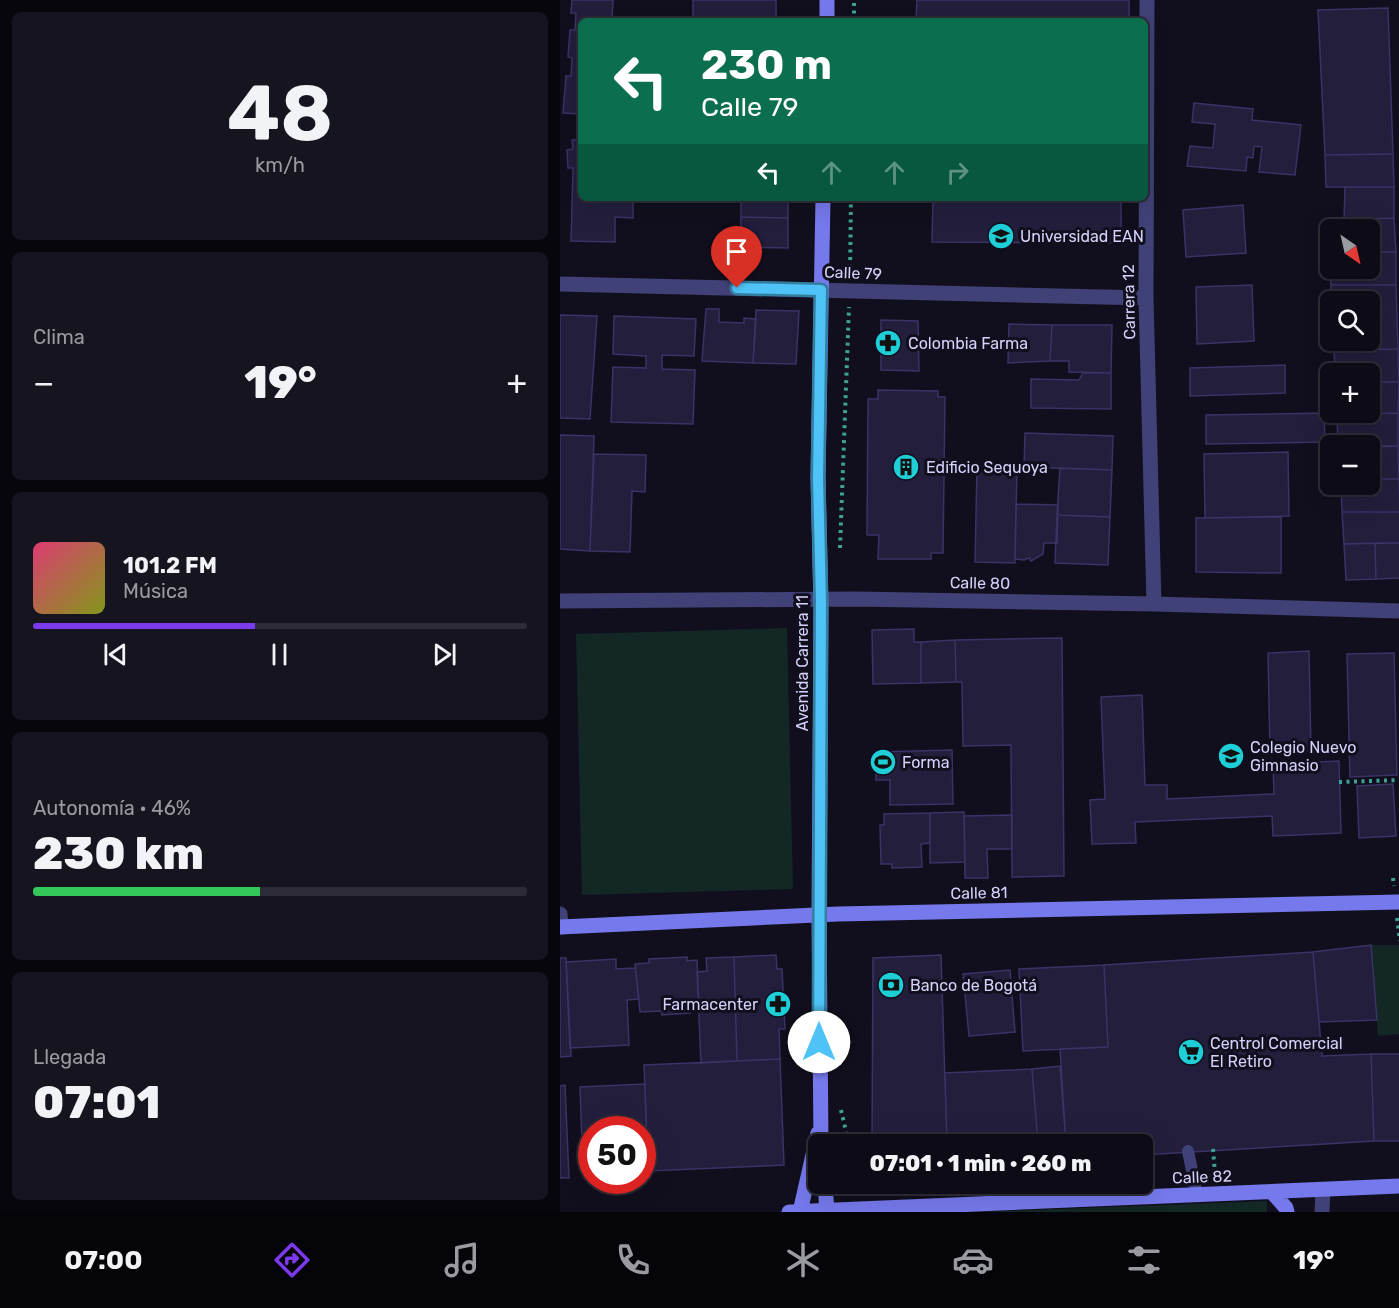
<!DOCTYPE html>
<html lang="es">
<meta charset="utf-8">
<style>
body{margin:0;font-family:Rubik,sans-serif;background:#16141f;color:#f1f3f6;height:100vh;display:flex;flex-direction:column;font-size:22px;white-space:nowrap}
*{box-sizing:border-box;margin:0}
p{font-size:20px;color:#9a9ba1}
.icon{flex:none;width:33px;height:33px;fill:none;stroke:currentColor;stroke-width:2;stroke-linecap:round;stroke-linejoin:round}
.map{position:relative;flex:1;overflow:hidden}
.side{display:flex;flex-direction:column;gap:12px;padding:12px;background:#07060c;width:560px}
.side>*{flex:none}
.guide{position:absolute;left:18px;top:18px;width:570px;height:183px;border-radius:9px;box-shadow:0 6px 24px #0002,0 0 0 2px #2d2b35;background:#0b6e4f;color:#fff;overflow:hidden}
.needle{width:39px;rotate:146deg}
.tools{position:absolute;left:760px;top:219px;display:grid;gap:12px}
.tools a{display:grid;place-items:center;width:60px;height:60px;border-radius:9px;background:#0d0b16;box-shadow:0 6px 24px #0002,0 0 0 2px #2d2b35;font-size:30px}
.speed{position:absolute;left:18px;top:1116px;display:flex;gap:12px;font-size:30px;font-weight:700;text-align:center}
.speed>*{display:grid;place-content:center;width:78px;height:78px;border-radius:50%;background:#0d0b16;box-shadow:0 6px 24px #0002,0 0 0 2px #2d2b35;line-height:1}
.speed .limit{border:9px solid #d22;background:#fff;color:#111}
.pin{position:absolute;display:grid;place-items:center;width:51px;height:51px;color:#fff;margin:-62px -26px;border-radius:50% 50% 50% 0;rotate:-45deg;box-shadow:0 0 6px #0007}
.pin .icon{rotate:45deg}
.me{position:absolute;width:66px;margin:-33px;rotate:0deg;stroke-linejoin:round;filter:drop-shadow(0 0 4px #0008)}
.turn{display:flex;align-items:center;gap:21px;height:126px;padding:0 24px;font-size:27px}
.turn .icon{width:78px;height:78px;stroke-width:2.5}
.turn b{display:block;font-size:42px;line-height:51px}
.lanes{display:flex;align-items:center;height:57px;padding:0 24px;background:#0003;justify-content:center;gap:30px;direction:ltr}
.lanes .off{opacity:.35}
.big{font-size:45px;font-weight:800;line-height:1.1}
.side .card{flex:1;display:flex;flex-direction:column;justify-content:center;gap:9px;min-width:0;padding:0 21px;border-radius:9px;background:#16141f}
.side .dial{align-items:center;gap:0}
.dial b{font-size:78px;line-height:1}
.song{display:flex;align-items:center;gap:18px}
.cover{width:72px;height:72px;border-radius:9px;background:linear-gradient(135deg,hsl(340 70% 55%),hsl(70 70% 35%))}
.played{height:6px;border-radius:3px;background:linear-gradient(90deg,#7c3aed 45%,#2d2b35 45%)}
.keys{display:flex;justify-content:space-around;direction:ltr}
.heat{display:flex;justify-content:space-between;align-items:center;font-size:33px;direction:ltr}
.charge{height:9px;border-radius:4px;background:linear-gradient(90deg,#34c759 46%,#2d2b35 0)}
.trip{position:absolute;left:248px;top:1134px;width:345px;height:60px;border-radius:9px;background:#0d0b16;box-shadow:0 6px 24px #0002,0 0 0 2px #2d2b35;font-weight:800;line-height:60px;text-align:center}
.dock{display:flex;height:96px;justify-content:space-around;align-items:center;background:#050409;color:#9a9ba1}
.dock .icon{width:42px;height:42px}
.dock .current{color:#7c3aed}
.dock b{font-size:27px;color:#f1f3f6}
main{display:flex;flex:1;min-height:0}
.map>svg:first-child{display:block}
.green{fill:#132725}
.building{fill:#221e3c;stroke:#3a3365;stroke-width:1.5}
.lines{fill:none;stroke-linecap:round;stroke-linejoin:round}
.path{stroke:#3ea196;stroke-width:4;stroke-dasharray:3 4.5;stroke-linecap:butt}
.lane{stroke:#404176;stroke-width:12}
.street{stroke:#404176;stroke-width:15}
.secondary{stroke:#7679ec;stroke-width:15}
.route-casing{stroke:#337fa1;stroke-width:15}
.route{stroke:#4fc3f7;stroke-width:10}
.labels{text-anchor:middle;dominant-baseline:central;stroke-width:6;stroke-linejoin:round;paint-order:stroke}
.poi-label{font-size:16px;fill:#d4d2f9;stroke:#110f1d;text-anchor:start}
.street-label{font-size:16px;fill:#d4d2f9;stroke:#110f1d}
</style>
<main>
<section class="side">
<div class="card dial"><b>48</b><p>km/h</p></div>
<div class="card"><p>Clima</p>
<div class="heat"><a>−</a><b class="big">19°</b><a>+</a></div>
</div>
<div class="card">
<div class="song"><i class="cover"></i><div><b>101.2 FM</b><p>Música</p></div></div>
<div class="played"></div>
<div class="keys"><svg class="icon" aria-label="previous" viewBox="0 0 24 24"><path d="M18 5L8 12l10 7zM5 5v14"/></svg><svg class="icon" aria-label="pause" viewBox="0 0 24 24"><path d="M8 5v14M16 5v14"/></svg><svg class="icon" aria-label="next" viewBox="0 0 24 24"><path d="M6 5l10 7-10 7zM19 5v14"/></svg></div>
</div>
<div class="card"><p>Autonomía · 46%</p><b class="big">230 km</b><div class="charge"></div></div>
<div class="card"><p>Llegada</p><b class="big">07:01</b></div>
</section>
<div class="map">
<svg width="840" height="1212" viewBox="0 0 840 1212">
<rect width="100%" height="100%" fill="#110f1d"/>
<path class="green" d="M227 628 233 889 22 895 16 634Z
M811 945H839V1034L818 1036Z
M707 1201V1212H415Z"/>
<path class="building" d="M12 0H53L52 21H21V114L3 113 6 76H11L12 58 8 57 10 30H15L16 13H11Z
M133 0H216V21H133Z
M357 0H569V21H356Z
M828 8 833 154 765 155 758 10Z
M634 103 693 109 692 120 741 125 735 175 699 172 702 147 694 146 693 158 687 157 686 171 627 166 630 146 653 148 655 124 632 122Z
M12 140H21V198H73V218L55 217V242L11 241 13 168H8L7 150 13 149Z
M833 154 834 187H766L765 155Z
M785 187H834V218L784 220Z
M181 198H228V218L181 217Z
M373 198H561V243L372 242Z
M683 205 686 253 626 257 623 210Z
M181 217 228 218V248L180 247Z
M834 218 836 252H810V230H784V220Z
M810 252H836V285H771L769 253H771V268H810Z
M692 285 694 341 637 344 636 287Z
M771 285H836L838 349 774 350 773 340H810V302H771Z
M146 309H159V322L184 323V318L196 319 193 363 142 361Z
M196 310 239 311 236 364 193 363Z
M0 315 37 316 30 419 0 418Z
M54 316 136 319 134 356 102 355V369L135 370 133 424 51 422 53 367 86 368V356L53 354Z
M321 320 358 321 359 371 321 370Z
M449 324 492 325 490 361 448 363Z
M492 325H552L551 373 509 372V361H490Z
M838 349 839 382H810V374H775L774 350Z
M725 365V393L630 396V368Z
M523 373H551V409L471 408V379L519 380Z
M810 382H839L838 413 777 415V412H810Z
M318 390 378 391V397H385L383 553H371V559H318L319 535H307L308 399H318Z
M764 413 765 442 646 444V415Z
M838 413V446H778L777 415Z
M465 433 553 436 552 470 464 467Z
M0 435 34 436 30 551 0 549Z
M838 446 839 479H810V447Z
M728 452 729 516 645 518 644 454Z
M34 454 86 455 85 492 72 491 70 552 30 551Z
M417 467 457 468 455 563 415 562Z
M500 468 552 470 550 517 497 515Z
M810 479H839L840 512H782L781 484H810Z
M456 504 498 505 497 543H484L483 554 471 561 469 558 464 560 455 559Z
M782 512H840V543L784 544Z
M497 515 550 517 548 565 495 563Z
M721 517V573L636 572V518Z
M815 543H840V578L816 579Z
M815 543 816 579 786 580 784 544Z
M354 629V642H361V683L313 684 312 630Z
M502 638 504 876 452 877 451 745 403 746 402 682H396L395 640Z
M395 640 396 682 361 683V642Z
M749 651 751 751 710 752 708 653Z
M834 653 837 775 790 777 787 654Z
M582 695 585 785H607V799L714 794 713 764 779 761 781 833 713 836 712 816 575 822 576 843 532 844 530 800 545 799 541 697Z
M392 750 393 804 330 805V780H316V752Z
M833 784 836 836 799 838 797 786Z
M404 812 405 862 370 863V813Z
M370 813V843L361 844 362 867 332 868V864H321L320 825H324V814Z
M452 815V849H427L428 878H405L404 816Z
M811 945 817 1020 759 1022 753 952Z
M753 952 762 1056 811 1054 814 1141 582 1155V1144H506L500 1049 548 1047 544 965Z
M216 955 217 969H222L225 1029H219L220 1059 177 1061 174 957Z
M381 955 387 1144H312L313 958Z
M127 957V961L137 960 139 1009 130 1010V1013L102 1015V1011L80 1012 75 964 89 963V959Z
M174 957 177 1061 141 1063 137 972 147 971 146 958Z
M0 958H6L11 1056 0 1057Z
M56 959V969L75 968 79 999 67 1000 69 1045 10 1048 6 962Z
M544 965 548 1047 463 1051 459 969Z
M450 970 455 1032 409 1036 403 974Z
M811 1054H840V1141H814Z
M220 1059 224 1165 88 1171 84 1065Z
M500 1066 506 1144H478L472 1069Z
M472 1069 478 1144H387L385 1073Z
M85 1084 88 1171 82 1172V1130H32V1174H23L20 1087Z
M5 1085 9 1178H0V1086Z"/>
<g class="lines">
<path class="path" d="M294 21V0
M290 275 291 198
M280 548 289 307
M779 782 840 780
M833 878 834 886
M837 918 840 941
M281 1110 289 1144
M653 1149 655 1174"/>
<path class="lane" d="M628 1151 637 1195"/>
<path class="street" d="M587 0 586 298 594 604
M0 284 586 298
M0 601 295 599 594 604 840 611
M0 914 1 927
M762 1212 763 1190"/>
<path class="secondary" d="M267 21V0
M0 927 278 914 840 902
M261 1144 259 915 261 607 258 478 263 198
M265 1184 267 1212
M712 1192 726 1208 727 1212
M229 1212 840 1186
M240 1212 258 1133"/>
</g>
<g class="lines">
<defs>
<path id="route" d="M177 288 261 290 258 478 261 601 259 1042"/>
</defs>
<use href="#route" class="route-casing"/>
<use href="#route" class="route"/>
</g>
<defs>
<symbol id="university-disc" viewBox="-11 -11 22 22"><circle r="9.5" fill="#1ecfd8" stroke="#110f1d"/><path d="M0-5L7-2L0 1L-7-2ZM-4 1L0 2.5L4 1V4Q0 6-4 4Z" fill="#111"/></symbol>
<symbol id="pharmacy-disc" viewBox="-11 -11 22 22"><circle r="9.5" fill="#1ecfd8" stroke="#110f1d"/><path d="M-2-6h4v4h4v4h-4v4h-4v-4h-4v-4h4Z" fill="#111"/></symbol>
<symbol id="building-disc" viewBox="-11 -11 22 22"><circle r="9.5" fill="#1ecfd8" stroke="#110f1d"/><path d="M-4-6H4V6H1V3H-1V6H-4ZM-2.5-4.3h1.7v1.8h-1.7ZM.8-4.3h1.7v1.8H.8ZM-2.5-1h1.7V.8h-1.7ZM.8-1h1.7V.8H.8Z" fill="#111"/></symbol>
<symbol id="school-disc" viewBox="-11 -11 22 22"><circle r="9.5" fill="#1ecfd8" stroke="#110f1d"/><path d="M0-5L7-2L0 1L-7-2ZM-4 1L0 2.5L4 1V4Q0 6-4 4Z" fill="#111"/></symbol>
<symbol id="stadium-disc" viewBox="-11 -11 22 22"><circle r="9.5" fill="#1ecfd8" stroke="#110f1d"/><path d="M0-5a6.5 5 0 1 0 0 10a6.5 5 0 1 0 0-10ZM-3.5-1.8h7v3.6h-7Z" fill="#111"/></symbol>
<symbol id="bank-disc" viewBox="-11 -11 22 22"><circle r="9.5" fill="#1ecfd8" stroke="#110f1d"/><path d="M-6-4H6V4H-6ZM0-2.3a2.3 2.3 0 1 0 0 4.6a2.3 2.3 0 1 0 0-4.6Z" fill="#111"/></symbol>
<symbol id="supermarket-disc" viewBox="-11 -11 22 22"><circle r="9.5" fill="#1ecfd8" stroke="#110f1d"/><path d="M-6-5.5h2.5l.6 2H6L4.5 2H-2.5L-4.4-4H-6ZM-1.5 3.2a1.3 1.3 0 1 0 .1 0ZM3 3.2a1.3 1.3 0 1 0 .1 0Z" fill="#111"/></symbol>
</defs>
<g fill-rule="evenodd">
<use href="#university-disc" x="426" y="221" width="30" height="30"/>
<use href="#pharmacy-disc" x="313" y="328" width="30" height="30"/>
<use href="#building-disc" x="331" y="452" width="30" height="30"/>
<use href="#school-disc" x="656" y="741" width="30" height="30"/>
<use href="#stadium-disc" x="308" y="747" width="30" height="30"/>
<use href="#bank-disc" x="316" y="970" width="30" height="30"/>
<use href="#pharmacy-disc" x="203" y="989" width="30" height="30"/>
<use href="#supermarket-disc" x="616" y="1037" width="30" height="30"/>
</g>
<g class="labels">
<g class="poi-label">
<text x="460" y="236">Universidad EAN</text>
<text x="348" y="343">Colombia Farma</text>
<text x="366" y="467">Edificio Sequoya</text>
<text x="690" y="747">Colegio Nuevo<tspan x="690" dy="18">Gimnasio</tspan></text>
<text x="342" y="762">Forma</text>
<text x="350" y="985">Banco de Bogotá</text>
<text x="198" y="1004" text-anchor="end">Farmacenter</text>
<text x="650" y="1043">Centrol Comercial<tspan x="650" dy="18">El Retiro</tspan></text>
</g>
<g class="street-label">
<text transform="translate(293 273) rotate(2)">Calle 79</text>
<text transform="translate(569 302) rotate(-91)">Carrera 12</text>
<text transform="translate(420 583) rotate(1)">Calle 80</text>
<text transform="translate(242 663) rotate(-90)">Avenida Carrera 11</text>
<text transform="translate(419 893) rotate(-1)">Calle 81</text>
<text transform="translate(642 1177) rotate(-2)">Calle 82</text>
</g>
</g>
</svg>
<div class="tools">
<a><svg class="needle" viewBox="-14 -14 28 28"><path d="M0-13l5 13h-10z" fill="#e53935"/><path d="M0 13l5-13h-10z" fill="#9a9ba1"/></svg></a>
<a><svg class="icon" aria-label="search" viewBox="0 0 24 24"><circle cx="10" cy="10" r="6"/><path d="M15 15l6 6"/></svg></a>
<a>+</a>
<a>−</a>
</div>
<div class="speed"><div class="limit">50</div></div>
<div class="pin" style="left:177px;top:288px;background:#d93025"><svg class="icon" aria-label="arrive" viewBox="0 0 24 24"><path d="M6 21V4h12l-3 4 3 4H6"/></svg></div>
<svg class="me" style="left:259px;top:1042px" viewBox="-20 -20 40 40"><circle r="19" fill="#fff"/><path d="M0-13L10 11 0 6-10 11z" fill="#4fc3f7"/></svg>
<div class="trip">07:01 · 1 min · 260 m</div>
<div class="guide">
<div class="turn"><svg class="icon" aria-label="left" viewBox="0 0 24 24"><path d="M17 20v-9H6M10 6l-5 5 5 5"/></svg><div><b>230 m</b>Calle 79</div></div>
<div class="lanes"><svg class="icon" aria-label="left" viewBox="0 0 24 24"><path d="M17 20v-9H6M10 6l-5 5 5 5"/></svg><svg class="icon off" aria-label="ahead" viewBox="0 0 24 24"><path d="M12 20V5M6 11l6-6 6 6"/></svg><svg class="icon off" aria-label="ahead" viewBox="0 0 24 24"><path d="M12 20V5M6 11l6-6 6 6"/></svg><svg class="icon off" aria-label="right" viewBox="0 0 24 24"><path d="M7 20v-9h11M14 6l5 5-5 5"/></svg></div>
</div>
</div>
</main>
<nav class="dock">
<b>07:00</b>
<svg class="icon current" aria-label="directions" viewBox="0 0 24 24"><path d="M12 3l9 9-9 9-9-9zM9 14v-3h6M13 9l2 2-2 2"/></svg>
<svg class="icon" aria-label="music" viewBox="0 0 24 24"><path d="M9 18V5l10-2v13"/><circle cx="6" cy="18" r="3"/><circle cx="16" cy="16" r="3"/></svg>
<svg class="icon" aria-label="phone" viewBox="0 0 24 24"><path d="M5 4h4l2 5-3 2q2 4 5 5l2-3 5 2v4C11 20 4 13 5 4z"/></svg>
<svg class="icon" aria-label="climate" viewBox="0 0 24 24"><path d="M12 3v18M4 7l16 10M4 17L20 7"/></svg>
<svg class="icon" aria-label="car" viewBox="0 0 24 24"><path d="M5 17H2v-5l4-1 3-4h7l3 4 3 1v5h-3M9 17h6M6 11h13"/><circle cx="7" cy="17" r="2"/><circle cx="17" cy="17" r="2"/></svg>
<svg class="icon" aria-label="filters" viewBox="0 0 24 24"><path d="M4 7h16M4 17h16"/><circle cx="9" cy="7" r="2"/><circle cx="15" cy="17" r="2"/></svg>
<b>19°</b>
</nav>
